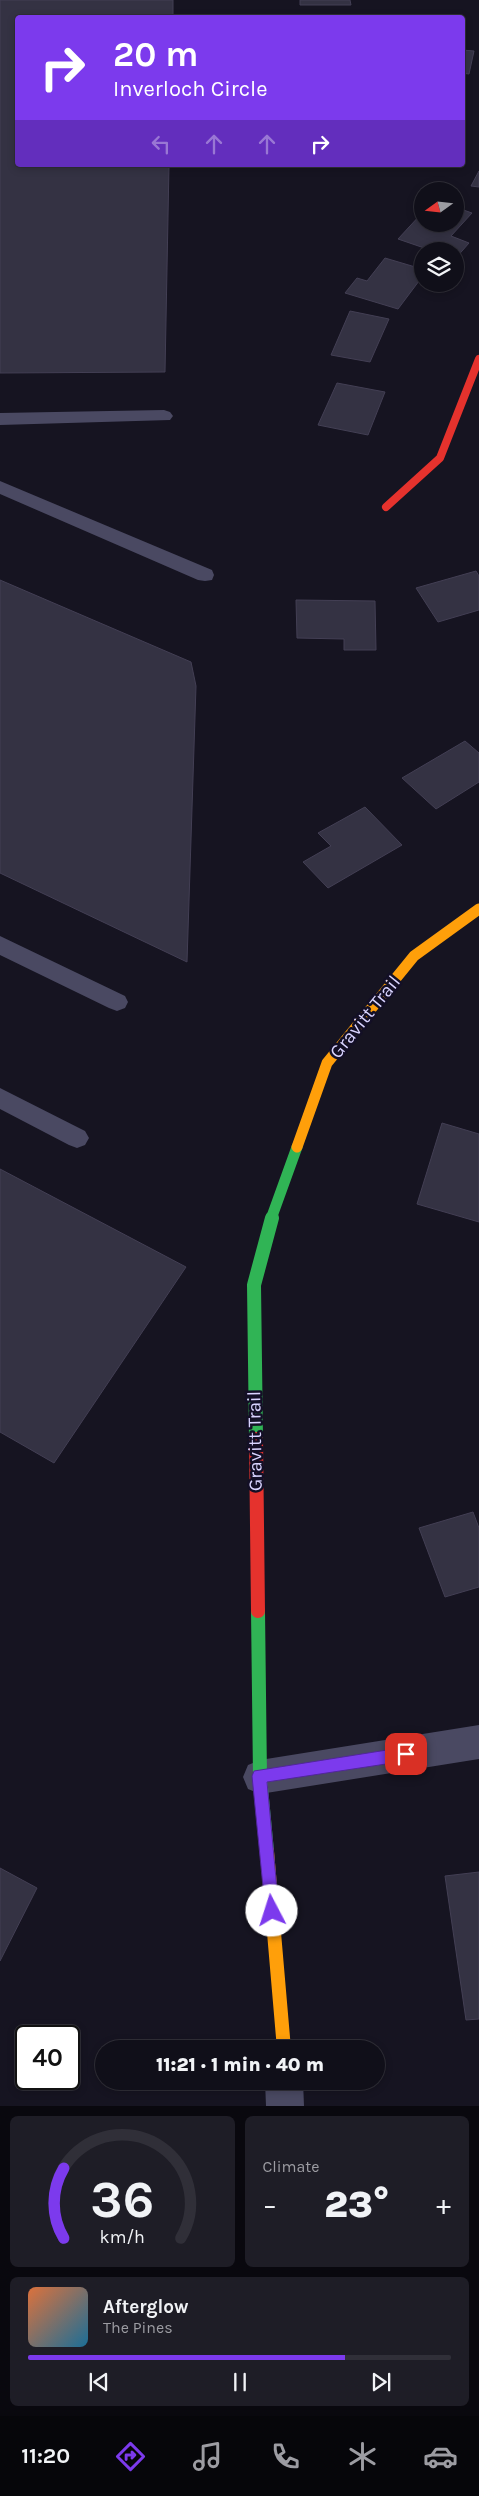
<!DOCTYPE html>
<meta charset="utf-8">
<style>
body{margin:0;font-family:Karla,sans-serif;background:#1e1d26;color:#f1f3f6;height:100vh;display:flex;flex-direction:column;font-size:19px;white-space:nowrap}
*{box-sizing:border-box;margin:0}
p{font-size:16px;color:#9c9ca2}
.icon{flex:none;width:28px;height:28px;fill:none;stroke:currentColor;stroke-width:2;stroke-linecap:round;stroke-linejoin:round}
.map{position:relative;height:2106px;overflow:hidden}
.side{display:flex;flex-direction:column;gap:10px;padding:10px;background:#09080e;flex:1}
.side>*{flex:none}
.hud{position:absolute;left:15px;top:15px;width:450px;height:152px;border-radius:5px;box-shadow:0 2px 8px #0003,0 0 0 1px #302f38;background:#7c3aed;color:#fff;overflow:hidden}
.needle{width:32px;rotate:255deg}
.buttons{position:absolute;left:414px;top:182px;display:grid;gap:10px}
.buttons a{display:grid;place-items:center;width:50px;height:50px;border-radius:50%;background:#100f19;box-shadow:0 2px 8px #0003,0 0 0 1px #302f38;font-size:25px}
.speed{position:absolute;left:15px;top:2025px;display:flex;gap:10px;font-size:25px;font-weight:700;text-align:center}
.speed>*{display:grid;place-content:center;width:65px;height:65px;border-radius:50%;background:#100f19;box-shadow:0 2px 8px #0003,0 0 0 1px #302f38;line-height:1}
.speed .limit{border:2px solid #111;border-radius:8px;background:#fff;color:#111}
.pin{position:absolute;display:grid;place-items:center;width:42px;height:42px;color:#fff;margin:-21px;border-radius:10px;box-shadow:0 2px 8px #0006}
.me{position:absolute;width:55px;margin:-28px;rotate:355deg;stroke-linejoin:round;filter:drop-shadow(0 0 4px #0008)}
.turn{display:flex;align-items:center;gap:18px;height:105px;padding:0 15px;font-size:22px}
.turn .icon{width:65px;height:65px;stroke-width:2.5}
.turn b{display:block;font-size:35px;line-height:42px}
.lanes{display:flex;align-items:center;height:48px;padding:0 15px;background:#0003;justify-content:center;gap:25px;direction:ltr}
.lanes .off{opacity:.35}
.big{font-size:38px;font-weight:800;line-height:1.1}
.side .card{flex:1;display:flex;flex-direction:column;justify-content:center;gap:8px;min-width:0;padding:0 18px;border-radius:8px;background:#1e1d26}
.side .dial{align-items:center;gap:0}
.dial svg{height:130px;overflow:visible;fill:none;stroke:#302f38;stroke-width:7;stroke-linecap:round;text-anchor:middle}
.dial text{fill:#f1f3f6;stroke:none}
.song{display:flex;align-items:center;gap:15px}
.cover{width:60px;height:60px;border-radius:8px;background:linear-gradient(135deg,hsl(20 70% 55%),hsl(200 70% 35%))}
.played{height:5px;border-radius:2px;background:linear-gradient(90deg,#7c3aed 75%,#302f38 75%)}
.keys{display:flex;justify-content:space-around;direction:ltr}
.heat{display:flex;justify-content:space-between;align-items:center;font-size:28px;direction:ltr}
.side .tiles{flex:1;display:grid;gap:10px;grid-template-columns:1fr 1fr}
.card:last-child{grid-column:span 2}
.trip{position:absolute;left:95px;top:2040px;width:290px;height:50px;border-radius:25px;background:#100f19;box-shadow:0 2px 8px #0003,0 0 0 1px #302f38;font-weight:800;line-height:50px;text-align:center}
.menu{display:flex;height:80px;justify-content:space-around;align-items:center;background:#06060a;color:#9c9ca2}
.menu .icon{width:35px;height:35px}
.menu .active{color:#7c3aed}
.menu b{font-size:22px;color:#f1f3f6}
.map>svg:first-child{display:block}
.building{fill:#343243;stroke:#433f54}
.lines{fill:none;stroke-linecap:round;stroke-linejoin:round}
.lane{fill:#4a4962;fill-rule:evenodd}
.street{fill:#4a4962;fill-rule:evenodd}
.fast-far1{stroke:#30b455;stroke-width:11}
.fast{stroke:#30b455;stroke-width:14}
.slow-far1{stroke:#ff9f0a;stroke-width:11}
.slow{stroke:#ff9f0a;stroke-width:14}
.jam-far1{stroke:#e5322d;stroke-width:8}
.jam{stroke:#e5322d;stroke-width:14}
.route{fill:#7c3aed;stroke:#51269a}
.labels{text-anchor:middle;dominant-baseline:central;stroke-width:5;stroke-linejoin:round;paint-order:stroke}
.street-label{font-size:19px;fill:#d9d4ff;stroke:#130f26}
</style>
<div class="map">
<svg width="479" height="2106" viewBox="0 0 479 2106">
<rect width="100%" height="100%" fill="#161421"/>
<path class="building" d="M0 0H173V18H18V165H169L165 372 0 373Z
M300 0H350L351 5H300Z
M462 50 474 51 469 74 462 73Z
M479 171V187L471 186Z
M455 207 472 213 451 236 469 243 455 259V251H433L398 239 422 213V224H455Z
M385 258 422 269V277L398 309 345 293 357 278 367 281Z
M350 311 389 319 370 362 331 355Z
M337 383 385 392 368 435 318 425Z
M476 571 479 576V610L438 622 416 588Z
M0 580 191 662 196 686 187 962 0 873Z
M296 600 375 601 376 650H344V639L297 638Z
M465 741 479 753V782L436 809 402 778Z
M365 807 402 845 328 888 303 862 331 846 318 833Z
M442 1123 479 1134V1222L417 1204Z
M0 1169 186 1267 54 1463 0 1432Z
M473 1512 479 1528V1587L445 1597 419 1528Z
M0 1868 37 1888 0 1961Z
M479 1872V2019L466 2020 445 1876Z"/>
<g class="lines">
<path class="lane" d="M164 410 170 412 173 416 170 420 0 425V413Z
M0 481 212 570 214 575 212 580 205 581 198 580 0 494Z
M0 936 125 996 128 1002 125 1008 117 1011 109 1008 0 955Z
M0 1088 85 1131 89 1138 85 1145 77 1148 69 1145 0 1109Z"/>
<path class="street" d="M479 1725V1759L260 1794 248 1789 243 1777 248 1765 260 1760Z
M265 2081H303L304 2106H266Z"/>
<path class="fast-far1" d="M271 1219 297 1147"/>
<path class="fast" d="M256 1439 254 1285 272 1218
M258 1611 260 1777 267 1851"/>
<path class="slow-far1" d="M297 1147 327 1063 414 956 479 909"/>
<path class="slow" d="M267 1851 284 2049"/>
<path class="jam-far1" d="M386 507 440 458 479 359"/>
<path class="jam" d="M256 1439 258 1611"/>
</g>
<path class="route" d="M406 1747 411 1749 413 1754 411 1759 406 1761 267 1782 279 1911 277 1917 272 1919 266 1917 252 1776 254 1771Z"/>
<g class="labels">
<g class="street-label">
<text transform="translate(365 1017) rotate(-51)">Gravitt Trail</text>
<text transform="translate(255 1441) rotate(-91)">Gravitt Trail</text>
</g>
</g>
</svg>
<div class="buttons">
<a><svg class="needle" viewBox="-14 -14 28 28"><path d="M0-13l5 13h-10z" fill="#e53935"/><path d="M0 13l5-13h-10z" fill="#9c9ca2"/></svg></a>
<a><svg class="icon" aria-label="layers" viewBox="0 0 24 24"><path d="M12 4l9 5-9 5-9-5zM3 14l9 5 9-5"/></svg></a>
</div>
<div class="speed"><div class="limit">40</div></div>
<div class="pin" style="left:406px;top:1754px;background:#d93025"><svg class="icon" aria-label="arrive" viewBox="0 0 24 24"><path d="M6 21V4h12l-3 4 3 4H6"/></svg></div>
<svg class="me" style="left:272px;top:1911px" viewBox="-20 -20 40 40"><circle r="19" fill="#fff"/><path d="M0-13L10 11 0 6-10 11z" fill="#7c3aed"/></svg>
<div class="trip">11:21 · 1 min · 40 m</div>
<div class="hud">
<div class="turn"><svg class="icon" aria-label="right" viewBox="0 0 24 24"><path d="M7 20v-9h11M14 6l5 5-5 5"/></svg><div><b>20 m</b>Inverloch Circle</div></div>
<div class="lanes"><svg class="icon off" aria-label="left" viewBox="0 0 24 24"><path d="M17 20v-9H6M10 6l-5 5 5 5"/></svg><svg class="icon off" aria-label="ahead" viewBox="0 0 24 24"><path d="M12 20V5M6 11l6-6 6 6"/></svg><svg class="icon off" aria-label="ahead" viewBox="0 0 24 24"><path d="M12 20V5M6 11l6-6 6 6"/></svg><svg class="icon" aria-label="right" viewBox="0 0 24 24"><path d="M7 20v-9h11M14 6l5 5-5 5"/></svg></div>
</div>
</div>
<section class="side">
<div class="tiles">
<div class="card dial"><svg viewBox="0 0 100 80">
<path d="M14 69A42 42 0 1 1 86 69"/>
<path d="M14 69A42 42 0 0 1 14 26" stroke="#7c3aed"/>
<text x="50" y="56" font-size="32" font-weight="700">36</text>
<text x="50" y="72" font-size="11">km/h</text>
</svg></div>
<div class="card"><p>Climate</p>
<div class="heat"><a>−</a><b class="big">23°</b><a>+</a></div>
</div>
<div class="card">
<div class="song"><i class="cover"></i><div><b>Afterglow</b><p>The Pines</p></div></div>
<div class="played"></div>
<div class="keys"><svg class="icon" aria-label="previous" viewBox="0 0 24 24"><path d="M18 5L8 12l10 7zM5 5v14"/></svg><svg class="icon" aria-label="pause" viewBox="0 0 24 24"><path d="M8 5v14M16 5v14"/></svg><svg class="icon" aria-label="next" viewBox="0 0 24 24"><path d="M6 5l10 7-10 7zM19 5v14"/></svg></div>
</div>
</div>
</section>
<nav class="menu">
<b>11:20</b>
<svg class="icon active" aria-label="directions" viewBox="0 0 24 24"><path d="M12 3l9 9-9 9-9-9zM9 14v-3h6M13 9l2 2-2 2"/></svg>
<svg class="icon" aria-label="music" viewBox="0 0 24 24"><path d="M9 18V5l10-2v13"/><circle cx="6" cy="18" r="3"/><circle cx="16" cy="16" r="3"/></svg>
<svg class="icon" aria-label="phone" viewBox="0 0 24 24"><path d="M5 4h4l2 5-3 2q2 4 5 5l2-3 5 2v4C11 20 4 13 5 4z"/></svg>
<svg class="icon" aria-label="climate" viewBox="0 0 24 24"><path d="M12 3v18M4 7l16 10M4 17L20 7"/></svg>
<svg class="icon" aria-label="car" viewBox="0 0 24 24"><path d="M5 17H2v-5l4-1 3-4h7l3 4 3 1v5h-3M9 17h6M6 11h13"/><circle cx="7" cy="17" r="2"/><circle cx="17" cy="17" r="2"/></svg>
</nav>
